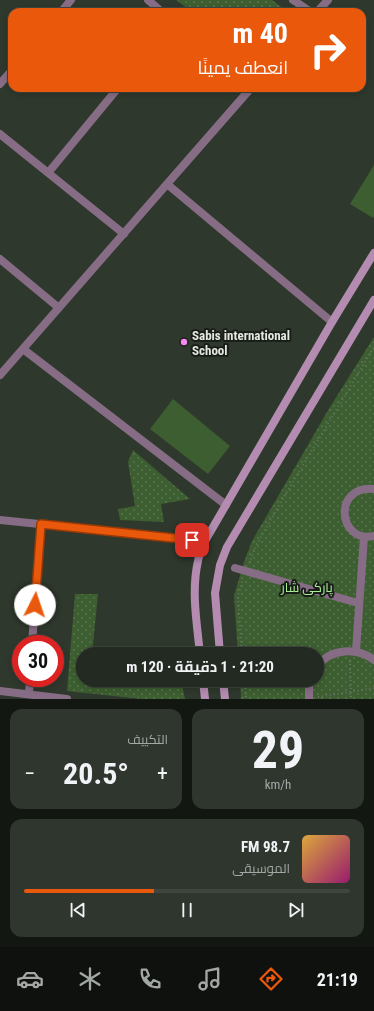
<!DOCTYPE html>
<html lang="ar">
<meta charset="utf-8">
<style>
body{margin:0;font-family:"Roboto Condensed",Cairo,sans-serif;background:#2f362e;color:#f1f3f6;direction:rtl;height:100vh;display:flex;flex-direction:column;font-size:15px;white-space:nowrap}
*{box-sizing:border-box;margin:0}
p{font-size:13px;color:#a3a7a5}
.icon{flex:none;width:22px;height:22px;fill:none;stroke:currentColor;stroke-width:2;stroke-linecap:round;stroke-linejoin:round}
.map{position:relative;height:699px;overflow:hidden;direction:ltr}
.side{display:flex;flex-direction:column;gap:10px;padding:10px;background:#131712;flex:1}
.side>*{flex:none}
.banner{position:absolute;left:8px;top:8px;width:358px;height:84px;border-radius:12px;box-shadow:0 2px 6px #0003,0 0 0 1px #40463f;direction:rtl;background:#ea580c;color:#fff;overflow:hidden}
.speed{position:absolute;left:12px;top:635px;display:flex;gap:8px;font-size:20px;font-weight:700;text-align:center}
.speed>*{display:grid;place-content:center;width:52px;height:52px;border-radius:50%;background:#232a21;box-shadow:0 2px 6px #0003,0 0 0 1px #40463f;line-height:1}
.speed .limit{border:6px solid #d22;background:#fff;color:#111}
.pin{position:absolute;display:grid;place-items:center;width:34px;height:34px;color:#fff;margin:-17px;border-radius:8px;box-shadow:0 2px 6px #0006}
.me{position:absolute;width:44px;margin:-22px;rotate:4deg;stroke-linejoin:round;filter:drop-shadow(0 0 3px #0008)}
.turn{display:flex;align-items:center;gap:14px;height:84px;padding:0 12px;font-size:18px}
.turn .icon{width:52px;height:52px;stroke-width:2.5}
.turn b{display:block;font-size:28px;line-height:34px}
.big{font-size:30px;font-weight:700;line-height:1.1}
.side .card{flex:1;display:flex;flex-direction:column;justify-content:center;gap:6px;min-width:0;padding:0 14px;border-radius:12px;background:#2f362e}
.side .dial{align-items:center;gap:0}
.dial b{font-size:52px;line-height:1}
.song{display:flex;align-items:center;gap:12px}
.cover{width:48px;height:48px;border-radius:6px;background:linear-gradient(135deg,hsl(40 70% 55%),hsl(320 70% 35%))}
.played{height:4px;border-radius:2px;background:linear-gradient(90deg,#ea580c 40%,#40463f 40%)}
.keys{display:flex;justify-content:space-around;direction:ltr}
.heat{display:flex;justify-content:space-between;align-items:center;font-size:22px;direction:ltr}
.side .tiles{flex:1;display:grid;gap:10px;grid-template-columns:1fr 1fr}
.card:last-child{grid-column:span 2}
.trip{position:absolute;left:76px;top:647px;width:248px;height:40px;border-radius:20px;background:#232a21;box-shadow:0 2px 6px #0003,0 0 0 1px #40463f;font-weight:700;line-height:40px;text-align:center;direction:rtl}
.tab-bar{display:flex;height:64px;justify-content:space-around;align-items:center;background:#0e110d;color:#a3a7a5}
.tab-bar .icon{width:28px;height:28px}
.tab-bar .current{color:#ea580c}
.tab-bar b{font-size:18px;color:#f1f3f6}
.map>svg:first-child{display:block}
.green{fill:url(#green-dots)}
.pitch{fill:#3c5e30}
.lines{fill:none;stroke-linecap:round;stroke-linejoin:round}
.path{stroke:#6b7368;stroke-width:2;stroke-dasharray:1 3;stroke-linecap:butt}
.pedestrian{stroke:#866d85;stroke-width:8}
.minor{stroke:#866d85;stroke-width:8}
.secondary{stroke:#b48cb2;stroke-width:8}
.route-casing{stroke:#983908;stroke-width:10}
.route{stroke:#ea580c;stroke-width:7}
.poi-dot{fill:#f389f1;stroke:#1a1e18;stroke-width:1.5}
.labels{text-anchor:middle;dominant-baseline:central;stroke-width:4;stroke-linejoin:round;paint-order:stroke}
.poi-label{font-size:13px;font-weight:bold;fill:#e3e9e1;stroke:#1a1e18;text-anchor:start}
.park-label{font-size:13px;fill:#abed94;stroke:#1a1e18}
</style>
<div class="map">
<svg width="374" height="699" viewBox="0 0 374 699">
<defs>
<pattern id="green-dots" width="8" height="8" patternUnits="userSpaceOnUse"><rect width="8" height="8" fill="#3c5e30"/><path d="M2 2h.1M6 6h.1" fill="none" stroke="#58754e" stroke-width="1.8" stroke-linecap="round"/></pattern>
</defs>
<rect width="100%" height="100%" fill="#2f382c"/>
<path class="green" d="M176 0H272L288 12H192Z
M374 337V699H241L240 680H317V654H238L234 596 244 562 252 541 330 407Z
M133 450 190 499 161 504 164 522 120 520 118 509 135 506 128 462Z
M75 594H98L92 654H83V680H181L185 699H142L67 691Z"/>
<path class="pitch" d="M374 165V216L373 218 350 204Z
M173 399 230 446 208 474 150 429Z"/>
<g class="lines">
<path class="path" d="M249 563 257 544 275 512 374 347
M242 654 238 596 243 580
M350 660 351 699
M245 680 246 699
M318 697 374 688"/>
<path class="pedestrian" d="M374 489C332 485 338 544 374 536
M235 568 358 603
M356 651 364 537
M317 667C330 648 357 647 374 660
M309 699V686L310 680"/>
<path class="minor" d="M148 0 162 12
M293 0 311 12
M61 12 71 0
M317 12 328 0
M0 84 12 70
M0 134 124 234
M48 173 118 88
M167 184 332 322
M0 259 59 308
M23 349 226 505
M0 375 251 88
M0 520 205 541
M32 644 41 524
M0 691 67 699
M29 694 30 678"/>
<path class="secondary" d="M200 654C197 624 191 591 198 561 199 554 203 547 205 541L332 322 374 253
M220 654 215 593 220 565 227 547 374 300
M203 680 205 699
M223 680 225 699"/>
</g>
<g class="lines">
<defs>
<path id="route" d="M35 605 41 524 192 540"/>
</defs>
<use href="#route" class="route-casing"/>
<use href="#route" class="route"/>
</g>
<circle class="poi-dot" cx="184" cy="342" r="4"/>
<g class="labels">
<g class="poi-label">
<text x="192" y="335">Sabis international<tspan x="192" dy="15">School</tspan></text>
</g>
<g class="park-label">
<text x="307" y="587">پارکی شار</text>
</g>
</g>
</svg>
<div class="speed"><div class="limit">30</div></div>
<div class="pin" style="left:192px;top:540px;background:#d93025"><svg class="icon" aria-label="arrive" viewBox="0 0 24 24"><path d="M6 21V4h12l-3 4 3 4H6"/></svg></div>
<svg class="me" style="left:35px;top:605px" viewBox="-20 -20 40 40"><circle r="19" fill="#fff"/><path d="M0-13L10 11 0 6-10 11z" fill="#ea580c"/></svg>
<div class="trip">21:20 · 1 دقيقة · 120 m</div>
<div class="banner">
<div class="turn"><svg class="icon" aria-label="right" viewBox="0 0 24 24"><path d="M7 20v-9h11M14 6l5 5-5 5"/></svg><div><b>40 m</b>انعطف يمينًا</div></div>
</div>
</div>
<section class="side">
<div class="tiles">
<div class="card dial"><b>29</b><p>km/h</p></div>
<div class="card"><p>التكييف</p>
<div class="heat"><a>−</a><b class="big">20.5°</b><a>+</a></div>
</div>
<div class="card">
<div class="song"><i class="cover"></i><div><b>98.7 FM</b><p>الموسيقى</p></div></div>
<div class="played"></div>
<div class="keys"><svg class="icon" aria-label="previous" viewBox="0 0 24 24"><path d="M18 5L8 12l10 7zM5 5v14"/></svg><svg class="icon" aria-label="pause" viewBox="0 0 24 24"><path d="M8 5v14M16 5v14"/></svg><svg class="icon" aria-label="next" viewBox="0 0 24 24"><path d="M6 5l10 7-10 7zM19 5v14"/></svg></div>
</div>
</div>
</section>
<nav class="tab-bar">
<b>21:19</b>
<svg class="icon current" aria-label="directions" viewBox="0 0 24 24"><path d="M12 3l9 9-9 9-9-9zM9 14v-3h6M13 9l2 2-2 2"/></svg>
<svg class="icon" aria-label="music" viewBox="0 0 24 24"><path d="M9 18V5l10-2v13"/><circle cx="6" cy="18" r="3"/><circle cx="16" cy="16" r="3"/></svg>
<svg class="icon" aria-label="phone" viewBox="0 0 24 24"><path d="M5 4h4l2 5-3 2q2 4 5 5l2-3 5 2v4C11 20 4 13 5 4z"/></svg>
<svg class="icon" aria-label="climate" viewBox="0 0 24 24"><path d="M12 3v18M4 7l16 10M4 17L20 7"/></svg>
<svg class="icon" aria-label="car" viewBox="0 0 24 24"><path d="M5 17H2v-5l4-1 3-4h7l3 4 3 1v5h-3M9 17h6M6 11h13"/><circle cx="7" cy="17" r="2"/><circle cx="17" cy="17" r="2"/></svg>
</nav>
